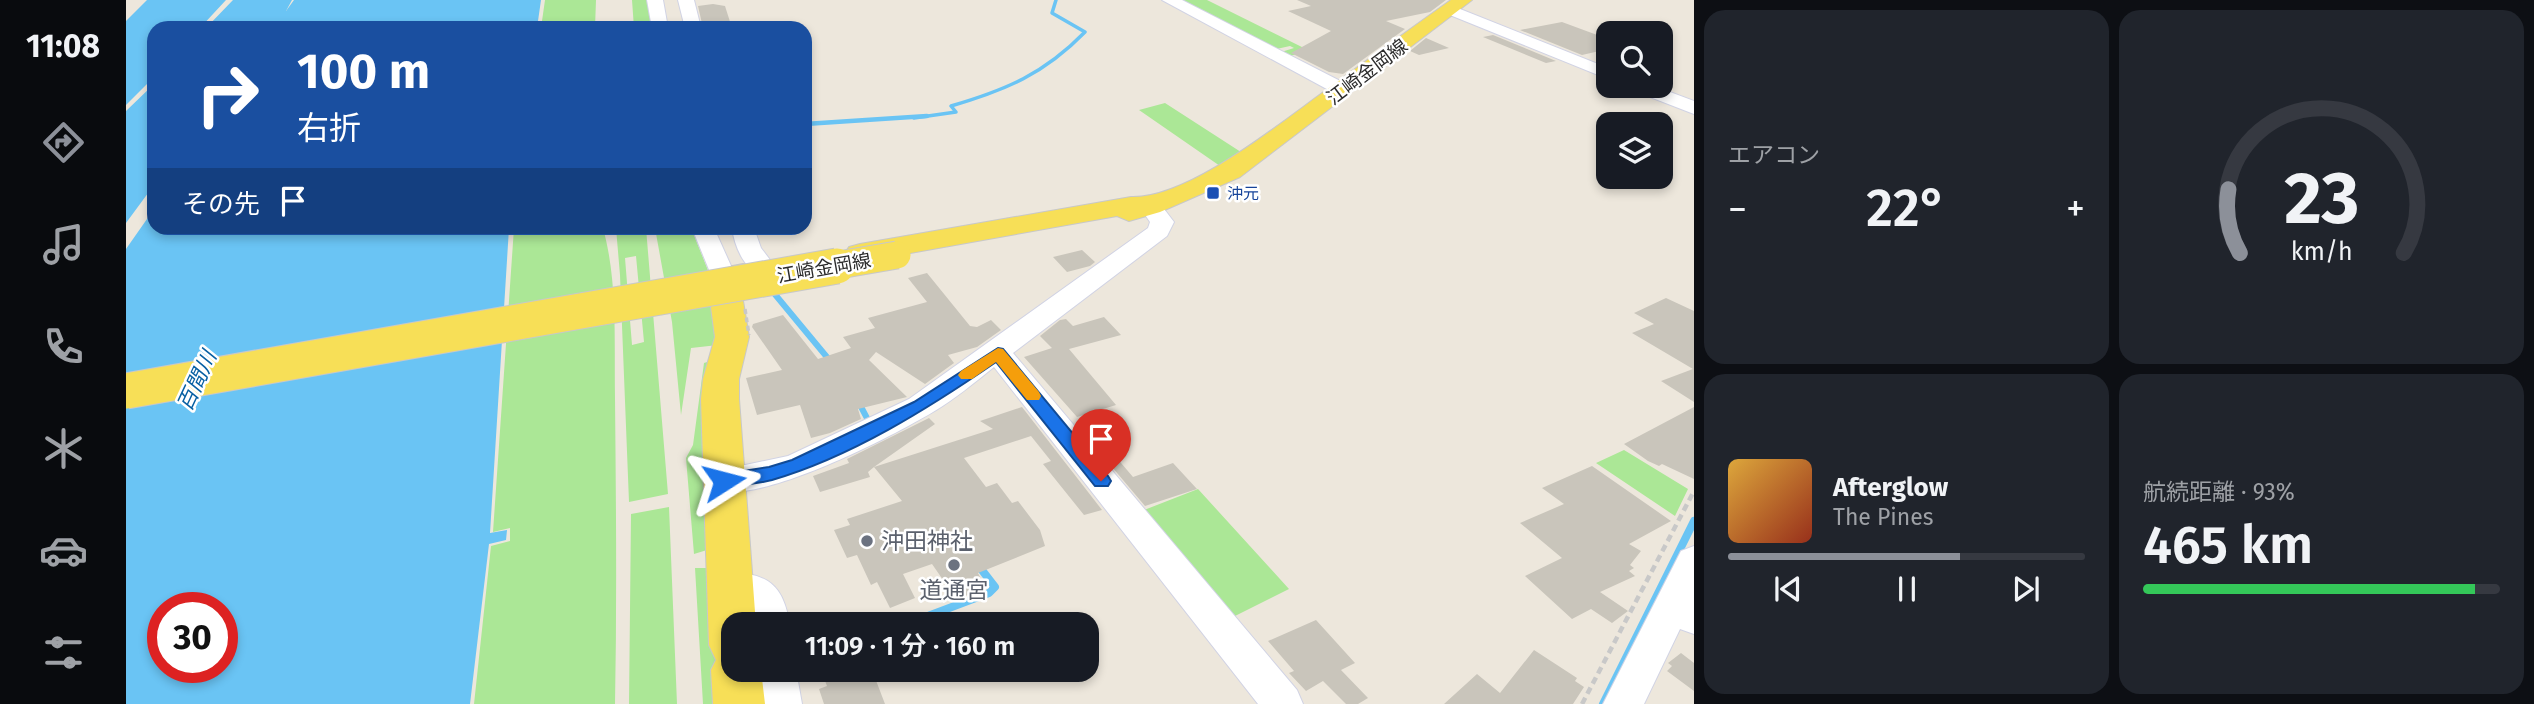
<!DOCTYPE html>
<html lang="ja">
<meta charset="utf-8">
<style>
body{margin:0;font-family:"Fira Sans","Noto Sans JP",sans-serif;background:#20242c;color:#f1f3f6;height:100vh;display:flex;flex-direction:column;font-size:26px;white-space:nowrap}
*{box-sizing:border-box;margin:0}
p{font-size:23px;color:#9ea1a6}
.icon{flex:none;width:38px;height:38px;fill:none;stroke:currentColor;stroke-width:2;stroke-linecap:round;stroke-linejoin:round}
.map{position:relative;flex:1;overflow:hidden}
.panel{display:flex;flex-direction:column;gap:10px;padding:10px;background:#0d0f14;width:840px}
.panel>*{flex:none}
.guide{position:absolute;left:21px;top:21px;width:665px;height:214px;border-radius:21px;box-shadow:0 4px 10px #0003;background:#1a4fa0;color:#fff;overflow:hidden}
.buttons{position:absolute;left:1470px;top:21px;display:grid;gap:14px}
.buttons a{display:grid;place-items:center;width:77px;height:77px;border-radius:14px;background:#171b24;box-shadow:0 4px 10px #0003;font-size:35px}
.speed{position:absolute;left:21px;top:592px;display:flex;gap:14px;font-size:35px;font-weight:700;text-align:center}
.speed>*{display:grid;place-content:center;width:91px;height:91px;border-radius:50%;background:#171b24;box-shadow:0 4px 10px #0003;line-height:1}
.speed .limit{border:10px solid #d22;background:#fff;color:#111}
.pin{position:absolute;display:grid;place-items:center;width:60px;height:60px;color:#fff;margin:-72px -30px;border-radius:50% 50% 50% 0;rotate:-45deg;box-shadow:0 0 7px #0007}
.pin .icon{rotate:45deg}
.me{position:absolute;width:77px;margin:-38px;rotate:81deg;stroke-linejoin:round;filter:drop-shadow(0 0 5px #0008)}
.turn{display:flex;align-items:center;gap:24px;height:147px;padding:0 35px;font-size:32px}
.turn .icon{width:91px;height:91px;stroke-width:2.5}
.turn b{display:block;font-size:49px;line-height:60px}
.then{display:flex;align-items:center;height:66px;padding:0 35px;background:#0003;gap:14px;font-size:26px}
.big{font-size:52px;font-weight:600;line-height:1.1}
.panel .widget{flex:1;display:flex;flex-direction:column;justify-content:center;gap:10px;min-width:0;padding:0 24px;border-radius:21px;background:#20242c}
.panel .dial{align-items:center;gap:0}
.dial svg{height:182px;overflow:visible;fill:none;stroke:#363941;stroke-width:7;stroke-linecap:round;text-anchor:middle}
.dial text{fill:#f1f3f6;stroke:none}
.song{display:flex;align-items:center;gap:21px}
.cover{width:84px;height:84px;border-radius:10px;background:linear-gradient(135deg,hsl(40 70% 55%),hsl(10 70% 35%))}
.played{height:7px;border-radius:4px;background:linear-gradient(90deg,#8c9099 65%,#363941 65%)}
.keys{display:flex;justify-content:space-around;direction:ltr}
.heat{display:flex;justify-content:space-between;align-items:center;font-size:38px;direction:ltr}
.charge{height:10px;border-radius:5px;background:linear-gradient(90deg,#34c759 93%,#363941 0)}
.panel .tiles{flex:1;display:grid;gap:10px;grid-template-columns:repeat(2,1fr)}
.trip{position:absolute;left:595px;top:612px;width:378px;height:70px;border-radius:21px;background:#171b24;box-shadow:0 4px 10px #0003;font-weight:600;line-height:70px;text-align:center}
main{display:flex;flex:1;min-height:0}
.dock{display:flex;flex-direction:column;width:126px;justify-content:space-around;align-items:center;background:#090b0e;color:#9ea1a6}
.dock .icon{width:49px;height:49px}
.dock .on{color:#8c9099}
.dock b{font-size:32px;color:#f1f3f6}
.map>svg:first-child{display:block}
.green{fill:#abe796;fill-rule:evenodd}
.water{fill:#6ac4f4;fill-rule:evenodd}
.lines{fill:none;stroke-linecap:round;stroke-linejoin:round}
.stream-far3{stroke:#6ac4f4;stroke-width:3.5}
.stream-far2{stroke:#6ac4f4;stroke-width:4.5}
.stream-far1{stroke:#6ac4f4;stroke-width:6}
.stream{stroke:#6ac4f4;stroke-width:8}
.building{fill:#c9c5bb}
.minor-casing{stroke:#d1d3e4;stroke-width:2}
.major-casing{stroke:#c8c8c8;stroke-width:2}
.path{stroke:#c8c8c8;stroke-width:4.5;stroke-dasharray:7 4.5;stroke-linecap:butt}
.minor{fill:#fff;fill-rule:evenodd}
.major{fill:#f7df57;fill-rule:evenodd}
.major-bridge-far1-casing{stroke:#c8c8c8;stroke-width:29;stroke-linecap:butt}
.major-bridge-casing{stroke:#c8c8c8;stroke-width:37;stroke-linecap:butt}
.path-bridge{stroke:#c8c8c8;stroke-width:3.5;stroke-dasharray:5 3.5;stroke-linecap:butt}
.major-bridge-far1{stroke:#f7df57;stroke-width:27}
.major-bridge{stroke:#f7df57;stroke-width:35}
.route{fill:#1a73e8;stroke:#114b97;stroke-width:2}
.slow{fill:#f59e0b}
.transit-dot{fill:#1a4fb4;stroke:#fff;stroke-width:2.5}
.worship-dot{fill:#6b7280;stroke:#fff;stroke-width:2.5}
.labels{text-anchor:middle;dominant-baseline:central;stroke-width:5;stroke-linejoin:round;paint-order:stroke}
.far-transit-label{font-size:16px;fill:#164399;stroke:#fff;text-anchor:start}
.street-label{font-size:19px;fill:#2b2b2b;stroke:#fff}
.water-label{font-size:21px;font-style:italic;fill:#0760a3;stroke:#fff}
.near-worship-label{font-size:23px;fill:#5b616d;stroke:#fff;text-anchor:start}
</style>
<main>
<nav class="dock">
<b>11:08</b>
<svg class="icon on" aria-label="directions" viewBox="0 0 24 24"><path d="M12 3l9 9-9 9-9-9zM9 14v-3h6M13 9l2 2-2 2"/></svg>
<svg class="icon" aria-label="music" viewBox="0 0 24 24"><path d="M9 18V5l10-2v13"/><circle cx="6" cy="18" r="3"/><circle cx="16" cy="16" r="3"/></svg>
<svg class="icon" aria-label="phone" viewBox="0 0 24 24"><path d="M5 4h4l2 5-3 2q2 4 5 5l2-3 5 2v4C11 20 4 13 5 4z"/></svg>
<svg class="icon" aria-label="climate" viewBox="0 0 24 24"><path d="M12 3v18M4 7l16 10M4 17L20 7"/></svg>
<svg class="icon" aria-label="car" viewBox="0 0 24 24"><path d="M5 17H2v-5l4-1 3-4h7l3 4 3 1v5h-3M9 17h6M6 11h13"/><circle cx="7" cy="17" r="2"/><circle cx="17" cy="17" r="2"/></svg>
<svg class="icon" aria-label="filters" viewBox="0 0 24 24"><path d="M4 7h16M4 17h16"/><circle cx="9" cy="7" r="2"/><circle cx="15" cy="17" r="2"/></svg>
</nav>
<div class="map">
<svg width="1568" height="704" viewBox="0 0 1568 704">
<rect width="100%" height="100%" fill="#ede7dc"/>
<path class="green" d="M419 0H470L469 28H415Z
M506 0H522L527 28H508Z
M1053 0H1081L1184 51 1159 57 1152 53 1168 48 1164 46 1146 50Z
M1039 103 1118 154 1094 166 1013 110Z
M388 228H477C492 282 488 342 489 398 490 500 491 602 489 704H348L365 546 384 541V528L367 532Z
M490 228H520L542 494 503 502 494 275ZM510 256 518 342 506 345 499 258Z
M529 228H549L568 235 585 278 592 345 565 348 555 415 546 322Z
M591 359 581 550 568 554 560 458 567 445 578 363Z
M1498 450 1562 489 1549 516 1470 463Z
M1072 489 1163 589 1099 621 1013 512Z
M543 507 551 704H503L505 514Z
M569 568H582L598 704H577Z"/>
<path class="water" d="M21 0H100L74 28H28V77L0 105V21Z
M107 0H166L160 11 168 0H415L411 28H80Z
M28 84V185L0 223V111Z
M28 209V228H383L364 533 381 530 380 540 363 544 344 704H0V249ZM37 607H96V667H37Z"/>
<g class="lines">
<path class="stream-far3" d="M788 118 830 112 825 106C880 90 918 74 959 32L926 13 930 0"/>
<path class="stream-far2" d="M679 124 801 116"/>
<path class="stream-far1" d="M647 292 705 362
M733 403 742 420"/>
<path class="stream" d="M778 625 863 593 869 587 852 565
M1477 704 1568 521"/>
</g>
<path class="building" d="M1171 0H1320L1304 12 1260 21 1279 29 1217 74 1203 72 1165 53 1205 31 1162 11 1185 6Z
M587 4 599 6 606 28H577L572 6Z
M1436 22 1482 39V49L1456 55 1394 30Z
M1367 35 1430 61 1420 63 1357 37Z
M1300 38 1323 48 1293 55 1284 51Z
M956 250 969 262 964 266 941 272 927 257Z
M801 273 844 326 851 327 865 320 875 330 851 347 822 355 828 363 799 384 750 352 743 360 781 397 732 409 735 419 704 433 685 438 674 405 631 415 620 378 656 370 626 327 627 324 657 315 692 359 725 348 717 337 749 328 742 318 801 302 782 278Z
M1540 298 1568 311V402L1535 381 1567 369 1506 333 1528 324 1508 313Z
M978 317 995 335 943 349 990 405 951 417 898 357 926 348 914 336 934 320 940 319 947 326Z
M896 407 976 510 958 515 917 464 925 461 905 436 838 458 860 487 871 483 886 503 892 501 914 530 919 546 852 573 854 577 848 579 855 588 831 600 806 564 777 574 789 598 764 608 751 582 745 585 731 555 721 558 708 530 724 525 721 519 776 501 748 467 742 472 744 477 694 492 687 476 723 463 721 459 803 418 809 424 748 467 867 429 854 421Z
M1568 407V479L1536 464 1533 466 1522 461 1498 444Z
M984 450 1007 477 1047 463 1071 489 1019 506 975 454Z
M1466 466 1545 521 1503 544 1515 551 1504 565 1508 568 1503 571 1509 576 1474 592 1502 611 1486 623 1465 609 1446 619 1399 576 1436 558 1394 523 1438 504 1416 488Z
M1190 620 1229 663 1215 670 1242 698 1232 704H1220L1197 681 1180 691 1163 673 1168 671 1142 641Z
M1408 650 1451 678 1449 681 1458 687 1447 704H1318L1351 674 1374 693Z
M1555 653 1568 663V691L1541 671 1546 666 1542 663Z
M717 670H746L759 704H698L693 689 701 686 698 678Z"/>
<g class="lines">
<defs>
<path id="minor" d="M521 0H537L542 28H526Z
M552 0H568L575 28H559Z
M1036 0H1056L1224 86 1226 90 1217 96 1210 94Z
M1324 5 1482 68V79L1319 13 1316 10Z
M1503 86H1528L1568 101V114L1506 90Z
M1024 199 1032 201 1048 222 1041 236 887 353 1171 690 1177 704H1132L868 367C848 383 829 399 807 412 763 438 635 505 586 490L582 481 586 472 662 456 783 399 1022 228 1024 222 1013 206 1016 201Z
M566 228H588L610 277 606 282 597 285 588 282Z
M606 228H628L635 248 651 269 648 274C622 281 609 249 606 228Z
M1568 546V634L1554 629 1518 704H1477L1555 551Z
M622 574C651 579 659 597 664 625H626L622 605H602L589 601 584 590 589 579 602 575Z
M630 670H670L676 704H636Z"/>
<path id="major" d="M1325 0H1346L1114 177 1034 212 1003 221 991 216 734 262 723 259 719 253 723 247 734 244 1005 197C1062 199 1153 124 1199 91 1241 60 1283 30 1325 0Z
M617 264 628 266 633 273 628 280 614 283 623 337 613 379V399L630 625H607V670H635L639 704H587L585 670 590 660 583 645 575 399 577 379 589 337 581 277 586 270Z"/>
</defs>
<use href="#minor" class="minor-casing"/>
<use href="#major" class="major-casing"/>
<path class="path" d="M1456 704 1568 491"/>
<use href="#minor" class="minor"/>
<use href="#major" class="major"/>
<defs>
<path id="major-bridge-far1" d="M701 267 771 255"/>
<path id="major-bridge" d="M0 391 711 266"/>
</defs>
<use href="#major-bridge-far1" class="major-bridge-far1-casing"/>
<use href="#major-bridge" class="major-bridge-casing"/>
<path class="path-bridge" d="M619 309 623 335"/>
<use href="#major-bridge-far1" class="major-bridge-far1"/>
<use href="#major-bridge" class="major-bridge"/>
</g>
<path class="route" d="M872 348 877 349 982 476 985 481 982 486H969L870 362C803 408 725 457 646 480 631 484 614 485 598 488L592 486 589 481 592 476 598 474 643 467 666 460 788 402Z"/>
<path class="slow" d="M872 348 877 349 913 392 915 396 913 400H901L870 362 846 379H835L832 375 835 371Z"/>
<rect class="transit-dot" x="1080" y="186" width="14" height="14" rx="3.5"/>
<g class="worship-dot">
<circle cx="741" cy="541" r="7"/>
<circle cx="828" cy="565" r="7"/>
</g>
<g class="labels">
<g class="far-transit-label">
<text x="1101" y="193">沖元</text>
</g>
<g class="street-label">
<text transform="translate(1241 72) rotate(-37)">江崎金岡線</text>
<text transform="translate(698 268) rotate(-10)">江崎金岡線</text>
</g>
<g class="water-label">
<text transform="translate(71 381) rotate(-65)">百間川</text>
</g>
<g class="near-worship-label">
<text x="755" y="541">沖田神社</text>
<text x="828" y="590" text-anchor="middle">道通宮</text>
</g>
</g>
</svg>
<div class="buttons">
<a><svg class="icon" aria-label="search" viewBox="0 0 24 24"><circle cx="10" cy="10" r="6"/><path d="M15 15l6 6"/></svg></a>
<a><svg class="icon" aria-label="layers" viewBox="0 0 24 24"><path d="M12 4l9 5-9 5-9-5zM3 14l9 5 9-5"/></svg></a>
</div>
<div class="speed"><div class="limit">30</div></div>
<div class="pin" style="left:975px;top:481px;background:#d93025"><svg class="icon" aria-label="arrive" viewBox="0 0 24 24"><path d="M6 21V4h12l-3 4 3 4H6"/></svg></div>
<svg class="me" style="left:598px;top:481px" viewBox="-20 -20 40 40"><path d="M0-17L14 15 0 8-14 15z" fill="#1a73e8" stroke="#fff" stroke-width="4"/></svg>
<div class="trip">11:09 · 1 分 · 160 m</div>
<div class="guide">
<div class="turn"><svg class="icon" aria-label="right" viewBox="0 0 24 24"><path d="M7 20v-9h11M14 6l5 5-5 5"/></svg><div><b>100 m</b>右折</div></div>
<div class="then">その先<svg class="icon" aria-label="arrive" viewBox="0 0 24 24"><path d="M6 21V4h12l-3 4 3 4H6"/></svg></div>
</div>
</div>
<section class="panel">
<div class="tiles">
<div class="widget"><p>エアコン</p>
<div class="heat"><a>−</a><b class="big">22°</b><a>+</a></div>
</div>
<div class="widget dial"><svg viewBox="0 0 100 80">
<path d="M14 69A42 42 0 1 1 86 69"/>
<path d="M14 69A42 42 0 0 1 9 41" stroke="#8c9099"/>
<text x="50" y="56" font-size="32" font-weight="700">23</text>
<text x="50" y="72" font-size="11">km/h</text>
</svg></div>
<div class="widget">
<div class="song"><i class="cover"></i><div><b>Afterglow</b><p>The Pines</p></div></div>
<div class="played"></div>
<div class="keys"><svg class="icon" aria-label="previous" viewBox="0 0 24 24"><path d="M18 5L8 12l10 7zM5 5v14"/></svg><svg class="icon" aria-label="pause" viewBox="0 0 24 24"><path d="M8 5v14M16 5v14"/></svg><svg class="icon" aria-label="next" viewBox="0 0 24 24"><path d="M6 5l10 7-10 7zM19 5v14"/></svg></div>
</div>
<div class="widget"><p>航続距離 · 93%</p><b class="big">465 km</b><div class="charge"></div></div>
</div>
</section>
</main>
